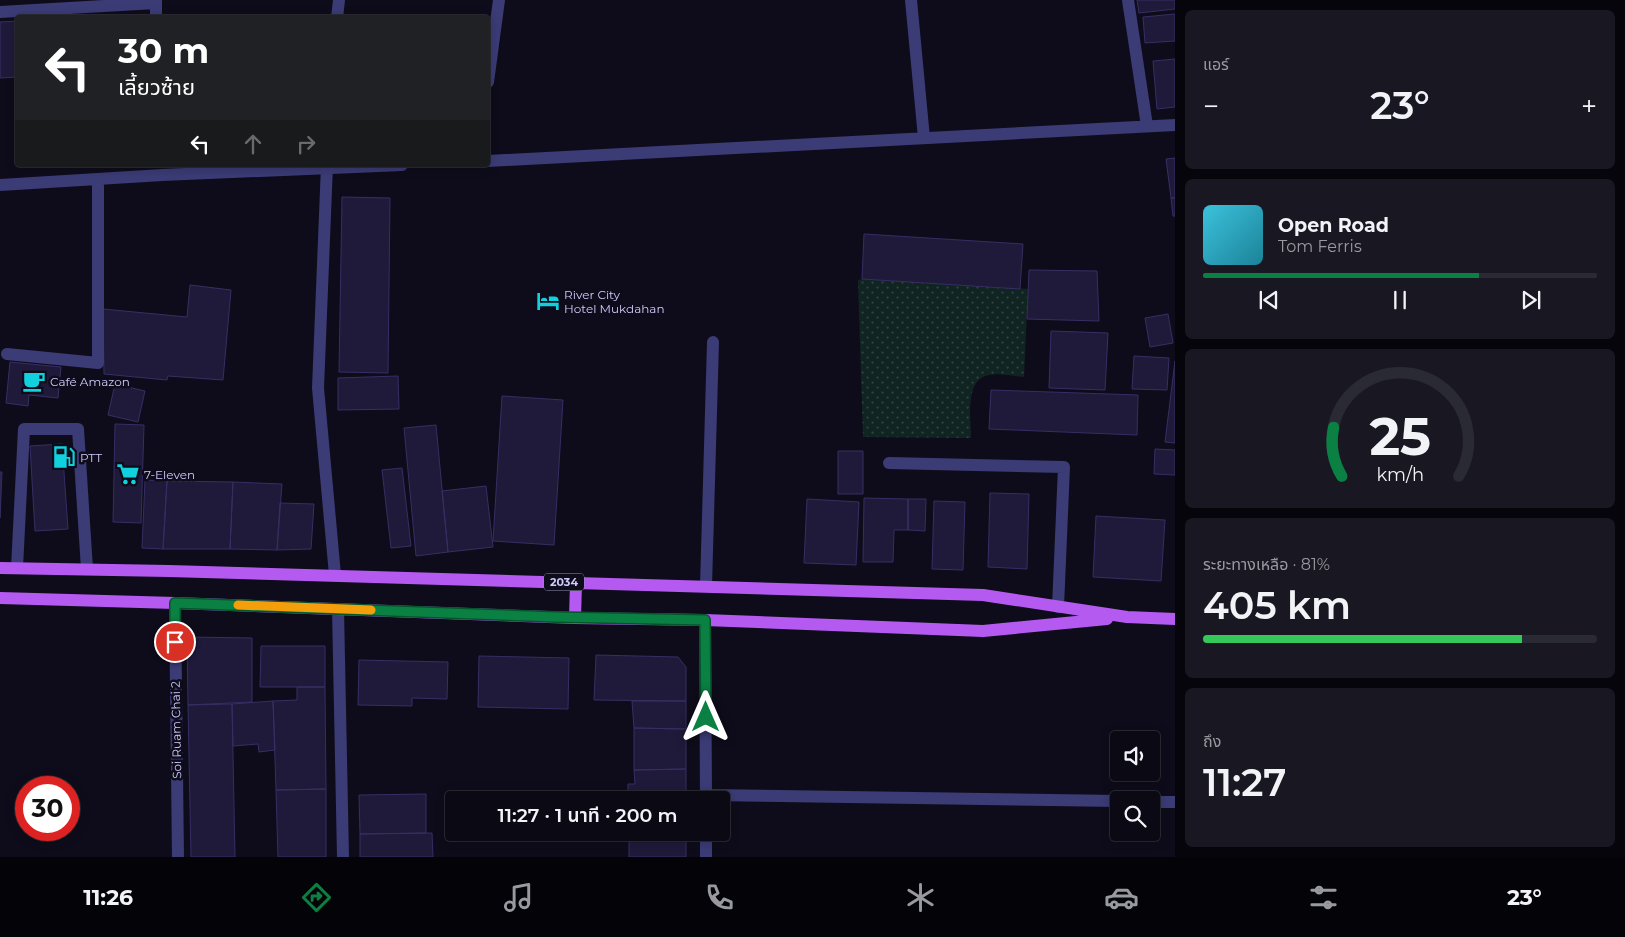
<!DOCTYPE html>
<html lang="th">
<meta charset="utf-8">
<style>
body{margin:0;font-family:Montserrat,"Noto Sans Thai",sans-serif;background:#181722;color:#f1f3f6;height:100vh;display:flex;flex-direction:column;font-size:19px;white-space:nowrap}
*{box-sizing:border-box;margin:0}
p{font-size:16px;color:#999aa0}
.icon{flex:none;width:28px;height:28px;fill:none;stroke:currentColor;stroke-width:2;stroke-linecap:round;stroke-linejoin:round}
.map{position:relative;flex:1;overflow:hidden}
.side{display:flex;flex-direction:column;gap:10px;padding:10px;background:#06050b;width:450px}
.side>*{flex:none}
.guide{position:absolute;left:15px;top:15px;width:475px;height:152px;border-radius:5px;box-shadow:0 2px 12px #0003,0 0 0 1px #2a2a34;background:#202124;color:#fff;overflow:hidden}
.tools{position:absolute;left:1110px;top:731px;display:grid;gap:10px}
.tools a{display:grid;place-items:center;width:50px;height:50px;border-radius:5px;background:#0a0914;box-shadow:0 2px 12px #0003,0 0 0 1px #2a2a34;font-size:25px}
.speed{position:absolute;left:15px;top:776px;display:flex;gap:10px;font-size:25px;font-weight:700;text-align:center}
.speed>*{display:grid;place-content:center;width:65px;height:65px;border-radius:50%;background:#0a0914;box-shadow:0 2px 12px #0003,0 0 0 1px #2a2a34;line-height:1}
.speed .limit{border:8px solid #d22;background:#fff;color:#111}
.pin{position:absolute;display:grid;place-items:center;width:42px;height:42px;color:#fff;margin:-21px;border:2px solid #fff;border-radius:50%;box-shadow:0 1px 5px #0007}
.me{position:absolute;width:55px;margin:-28px;rotate:0deg;stroke-linejoin:round;filter:drop-shadow(0 0 4px #0008)}
.turn{display:flex;align-items:center;gap:18px;height:105px;padding:0 20px;font-size:22px}
.turn .icon{width:65px;height:65px;stroke-width:2.5}
.turn b{display:block;font-size:35px;line-height:42px}
.lanes{display:flex;align-items:center;height:48px;padding:0 20px;background:#0003;justify-content:center;gap:25px;direction:ltr}
.lanes .off{opacity:.35}
.big{font-size:38px;font-weight:600;line-height:1.1}
.side .widget{flex:1;display:flex;flex-direction:column;justify-content:center;gap:8px;min-width:0;padding:0 18px;border-radius:8px;background:#181722}
.side .dial{align-items:center;gap:0}
.dial svg{height:130px;overflow:visible;fill:none;stroke:#2a2a34;stroke-width:7;stroke-linecap:round;text-anchor:middle}
.dial text{fill:#f1f3f6;stroke:none}
.song{display:flex;align-items:center;gap:15px}
.cover{width:60px;height:60px;border-radius:8px;background:linear-gradient(135deg,hsl(190 70% 55%),hsl(190 70% 35%))}
.played{height:5px;border-radius:2px;background:linear-gradient(90deg,#0b8043 70%,#2a2a34 70%)}
.keys{display:flex;justify-content:space-around;direction:ltr}
.heat{display:flex;justify-content:space-between;align-items:center;font-size:28px;direction:ltr}
.charge{height:8px;border-radius:4px;background:linear-gradient(90deg,#34c759 81%,#2a2a34 0)}
.trip{position:absolute;left:445px;top:791px;width:285px;height:50px;border-radius:5px;background:#0a0914;box-shadow:0 2px 12px #0003,0 0 0 1px #2a2a34;font-weight:600;line-height:50px;text-align:center}
.dock{display:flex;height:80px;justify-content:space-around;align-items:center;background:#040408;color:#999aa0}
.dock .icon{width:35px;height:35px}
.dock .on{color:#0b8043}
.dock b{font-size:22px;color:#f1f3f6}
main{display:flex;flex:1;min-height:0}
.map>svg:first-child{display:block}
.grass{fill:url(#grass-dots)}
.building{fill:#1f1a3a;stroke:#372e64}
.lines{fill:none;stroke-linecap:round;stroke-linejoin:round}
.minor{stroke:#3b3b76;stroke-width:12}
.major{stroke:#b45af1;stroke-width:12}
.route-casing{stroke:#07532c;stroke-width:12}
.route{stroke:#0b8043;stroke-width:9}
.slow{stroke:#f59e0b;stroke-width:9}
.labels{text-anchor:middle;dominant-baseline:central;stroke-width:5;stroke-linejoin:round;paint-order:stroke}
.shield{fill:#0e0c1a;stroke:#9491b8;stroke-width:1}
.shield-label{font-size:11px;font-weight:bold;fill:#cecafb}
.poi-label{font-size:12px;fill:#cecafb;stroke:#0e0c1a;text-anchor:start}
.street-label{font-size:12px;fill:#cecafb;stroke:#0e0c1a}
</style>
<main>
<div class="map">
<svg width="1175" height="857" viewBox="0 0 1175 857">
<defs>
<pattern id="grass-dots" width="8" height="8" patternUnits="userSpaceOnUse" patternTransform="scale(1.25)"><rect width="8" height="8" fill="#102422"/><path d="M2 2h.1M6 6h.1" fill="none" stroke="#324243" stroke-width="1.8" stroke-linecap="round"/></pattern>
</defs>
<rect width="100%" height="100%" fill="#0e0c1a"/>
<path class="grass" d="M862 279 1028 289 1024 377C1013 376 1000 373 989 375 964 379 971 420 971 438L863 437 858 280Z"/>
<path class="building" d="M1137 0H1175V9L1139 13Z
M1175 14V41L1145 43 1143 17Z
M18 21V77L0 78V22Z
M1175 59V107L1157 109 1153 61Z
M1175 158V198H1171L1166 159Z
M342 197 390 198 388 373 339 372Z
M1171 198H1175V216H1173Z
M864 234 1023 244 1020 289 862 279Z
M1029 270 1097 271 1099 321 1027 319Z
M190 285 231 290 223 380 168 376 167 380 104 374 103 309 187 317Z
M1168 314 1173 343 1150 347 1145 318Z
M1051 331 1108 333 1105 390 1049 388Z
M1134 356 1169 358 1167 390 1132 389Z
M1175 361V443L1165 442Z
M10 362 61 367 58 398 29 395 28 406 6 403Z
M398 376 399 409 338 410V378Z
M115 384 145 391 138 422 108 415Z
M991 390 1138 395 1137 435 989 429Z
M502 396 563 400 554 545 493 541Z
M115 424 144 425 141 523 113 522Z
M436 425 448 552 416 556 404 428Z
M62 444 68 529 35 531 30 446Z
M1155 449 1175 450V475L1154 474Z
M838 451H863V494H838Z
M402 468 411 546 391 548 382 470Z
M0 472H2L0 518Z
M145 480 167 481 163 549 142 548Z
M167 481 233 482 230 549H163Z
M233 482 282 484 277 550 230 549Z
M486 486 493 547 448 552 442 491Z
M990 493 1029 494 1027 569 988 567Z
M864 498 908 499V530H894L893 562H863Z
M807 499 859 502 856 565 804 563Z
M908 499H926L925 531 908 530Z
M934 501 965 502 963 570 932 569Z
M280 503 314 504 311 549 277 550Z
M1096 516 1165 520 1161 581 1093 577Z
M187 637 252 638V702L188 705Z
M261 646H325V687H260Z
M596 655 678 657 686 667V701L594 700Z
M479 656 569 658 568 709 478 707Z
M359 660 448 662 447 699 412 698V706L358 705Z
M297 687H325L326 789 276 790 273 701 297 700Z
M273 701 275 750 259 752 258 744 233 746 232 704Z
M632 701H686V729L634 728Z
M232 704 235 857H191L188 705Z
M634 728 686 729V769L634 770Z
M686 769V800H628V784H635L634 770Z
M326 789V857H278L276 790Z
M426 794V833L360 834 359 795Z
M629 832H686V857H629Z
M432 833 433 857H360V834Z"/>
<g class="lines">
<path class="minor" d="M156 0V18
M911 0 924 138
M1128 0 1147 126
M0 12 156 3
M337 18 339 0
M488 82 499 0
M488 161 1175 125
M327 165 318 388 335 575
M0 185 162 175 402 165
M7 354 98 363V179
M889 463 1064 467 1058 607
M17 568 24 429H78L87 569
M706 586 713 342
M175 603 178 857
M338 609 343 857
M705 620 706 800
M707 795 1119 801
M1151 802H1175
M706 857V832"/>
<path class="major" d="M0 568 169 571 983 595 1127 617 1175 619
M0 598 175 603 575 618 705 620 983 631 1107 619
M575 618 576 583"/>
</g>
<g class="lines">
<defs>
<path id="route" d="M175 642V603L555 617 705 620 706 717"/>
</defs>
<use href="#route" class="route-casing"/>
<use href="#route" class="route"/>
<path class="slow" d="M238 605 371 610"/>
</g>
<defs>
<symbol id="hotel-bare" viewBox="-9 -9 18 18"><path d="M-6-4.5h1.5V1H6V5H4.5V3h-9V5H-6ZM-4 0a1.8 1.8 0 1 1 3.6 0ZM.5 0V-2.5h3Q6-2.5 6 0Z" fill="#12d1de" stroke="#0e0c1a" stroke-width="2.5" paint-order="stroke"/></symbol>
<symbol id="cafe-bare" viewBox="-9 -9 18 18"><path d="M-5.5-4.5H6V0H3Q3 3.5 0 3.5H-2.5Q-5.5 3.5-5.5 0ZM3-3.2v2h1.7v-2ZM-6 4.5H4V6H-6Z" fill="#12d1de" stroke="#0e0c1a" stroke-width="2.5" paint-order="stroke"/></symbol>
<symbol id="fuel-bare" viewBox="-9 -9 18 18"><path d="M-5.5-6h7V0h2V4h1.3V-2.5L3-4.5l.8-.8L6-3V5H2.5V1h-1V6h-7ZM-4.2-4.7v3.2H.2V-4.7Z" fill="#12d1de" stroke="#0e0c1a" stroke-width="2.5" paint-order="stroke"/></symbol>
<symbol id="supermarket-bare" viewBox="-9 -9 18 18"><path d="M-6-5.5h2.5l.6 2H6L4.5 2H-2.5L-4.4-4H-6ZM-1.5 3.2a1.3 1.3 0 1 0 .1 0ZM3 3.2a1.3 1.3 0 1 0 .1 0Z" fill="#12d1de" stroke="#0e0c1a" stroke-width="2.5" paint-order="stroke"/></symbol>
</defs>
<g fill-rule="evenodd">
<use href="#hotel-bare" x="532" y="285" width="32" height="32"/>
<use href="#cafe-bare" x="18" y="365" width="32" height="32"/>
<use href="#fuel-bare" x="48" y="441" width="32" height="32"/>
<use href="#supermarket-bare" x="112" y="458" width="32" height="32"/>
</g>
<g class="labels">
<rect class="shield" x="544" y="573.5" width="40" height="17" rx="4"/>
<g class="shield-label">
<text x="564" y="582">2034</text>
</g>
<g class="poi-label">
<text x="564" y="294">River City<tspan x="564" dy="14">Hotel Mukdahan</tspan></text>
<text x="50" y="381">Café Amazon</text>
<text x="80" y="457">PTT</text>
<text x="144" y="474">7-Eleven</text>
</g>
<g class="street-label">
<text transform="translate(176 730) rotate(-91)">Soi Ruam Chai 2</text>
</g>
</g>
</svg>
<div class="tools">
<a><svg class="icon" aria-label="sound" viewBox="0 0 24 24"><path d="M4 9h4l5-4v14l-5-4H4zM17 9q2 3 0 6"/></svg></a>
<a><svg class="icon" aria-label="search" viewBox="0 0 24 24"><circle cx="10" cy="10" r="6"/><path d="M15 15l6 6"/></svg></a>
</div>
<div class="speed"><div class="limit">30</div></div>
<div class="pin" style="left:175px;top:642px;background:#d93025"><svg class="icon" aria-label="arrive" viewBox="0 0 24 24"><path d="M6 21V4h12l-3 4 3 4H6"/></svg></div>
<svg class="me" style="left:706px;top:717px" viewBox="-20 -20 40 40"><path d="M0-17L14 15 0 8-14 15z" fill="#0b8043" stroke="#fff" stroke-width="4"/></svg>
<div class="trip">11:27 · 1 นาที · 200 m</div>
<div class="guide">
<div class="turn"><svg class="icon" aria-label="left" viewBox="0 0 24 24"><path d="M17 20v-9H6M10 6l-5 5 5 5"/></svg><div><b>30 m</b>เลี้ยวซ้าย</div></div>
<div class="lanes"><svg class="icon" aria-label="left" viewBox="0 0 24 24"><path d="M17 20v-9H6M10 6l-5 5 5 5"/></svg><svg class="icon off" aria-label="ahead" viewBox="0 0 24 24"><path d="M12 20V5M6 11l6-6 6 6"/></svg><svg class="icon off" aria-label="right" viewBox="0 0 24 24"><path d="M7 20v-9h11M14 6l5 5-5 5"/></svg></div>
</div>
</div>
<section class="side">
<div class="widget"><p>แอร์</p>
<div class="heat"><a>−</a><b class="big">23°</b><a>+</a></div>
</div>
<div class="widget">
<div class="song"><i class="cover"></i><div><b>Open Road</b><p>Tom Ferris</p></div></div>
<div class="played"></div>
<div class="keys"><svg class="icon" aria-label="previous" viewBox="0 0 24 24"><path d="M18 5L8 12l10 7zM5 5v14"/></svg><svg class="icon" aria-label="pause" viewBox="0 0 24 24"><path d="M8 5v14M16 5v14"/></svg><svg class="icon" aria-label="next" viewBox="0 0 24 24"><path d="M6 5l10 7-10 7zM19 5v14"/></svg></div>
</div>
<div class="widget dial"><svg viewBox="0 0 100 80">
<path d="M14 69A42 42 0 1 1 86 69"/>
<path d="M14 69A42 42 0 0 1 9 39" stroke="#0b8043"/>
<text x="50" y="56" font-size="32" font-weight="700">25</text>
<text x="50" y="72" font-size="11">km/h</text>
</svg></div>
<div class="widget"><p>ระยะทางเหลือ · 81%</p><b class="big">405 km</b><div class="charge"></div></div>
<div class="widget"><p>ถึง</p><b class="big">11:27</b></div>
</section>
</main>
<nav class="dock">
<b>11:26</b>
<svg class="icon on" aria-label="directions" viewBox="0 0 24 24"><path d="M12 3l9 9-9 9-9-9zM9 14v-3h6M13 9l2 2-2 2"/></svg>
<svg class="icon" aria-label="music" viewBox="0 0 24 24"><path d="M9 18V5l10-2v13"/><circle cx="6" cy="18" r="3"/><circle cx="16" cy="16" r="3"/></svg>
<svg class="icon" aria-label="phone" viewBox="0 0 24 24"><path d="M5 4h4l2 5-3 2q2 4 5 5l2-3 5 2v4C11 20 4 13 5 4z"/></svg>
<svg class="icon" aria-label="climate" viewBox="0 0 24 24"><path d="M12 3v18M4 7l16 10M4 17L20 7"/></svg>
<svg class="icon" aria-label="car" viewBox="0 0 24 24"><path d="M5 17H2v-5l4-1 3-4h7l3 4 3 1v5h-3M9 17h6M6 11h13"/><circle cx="7" cy="17" r="2"/><circle cx="17" cy="17" r="2"/></svg>
<svg class="icon" aria-label="filters" viewBox="0 0 24 24"><path d="M4 7h16M4 17h16"/><circle cx="9" cy="7" r="2"/><circle cx="15" cy="17" r="2"/></svg>
<b>23°</b>
</nav>
